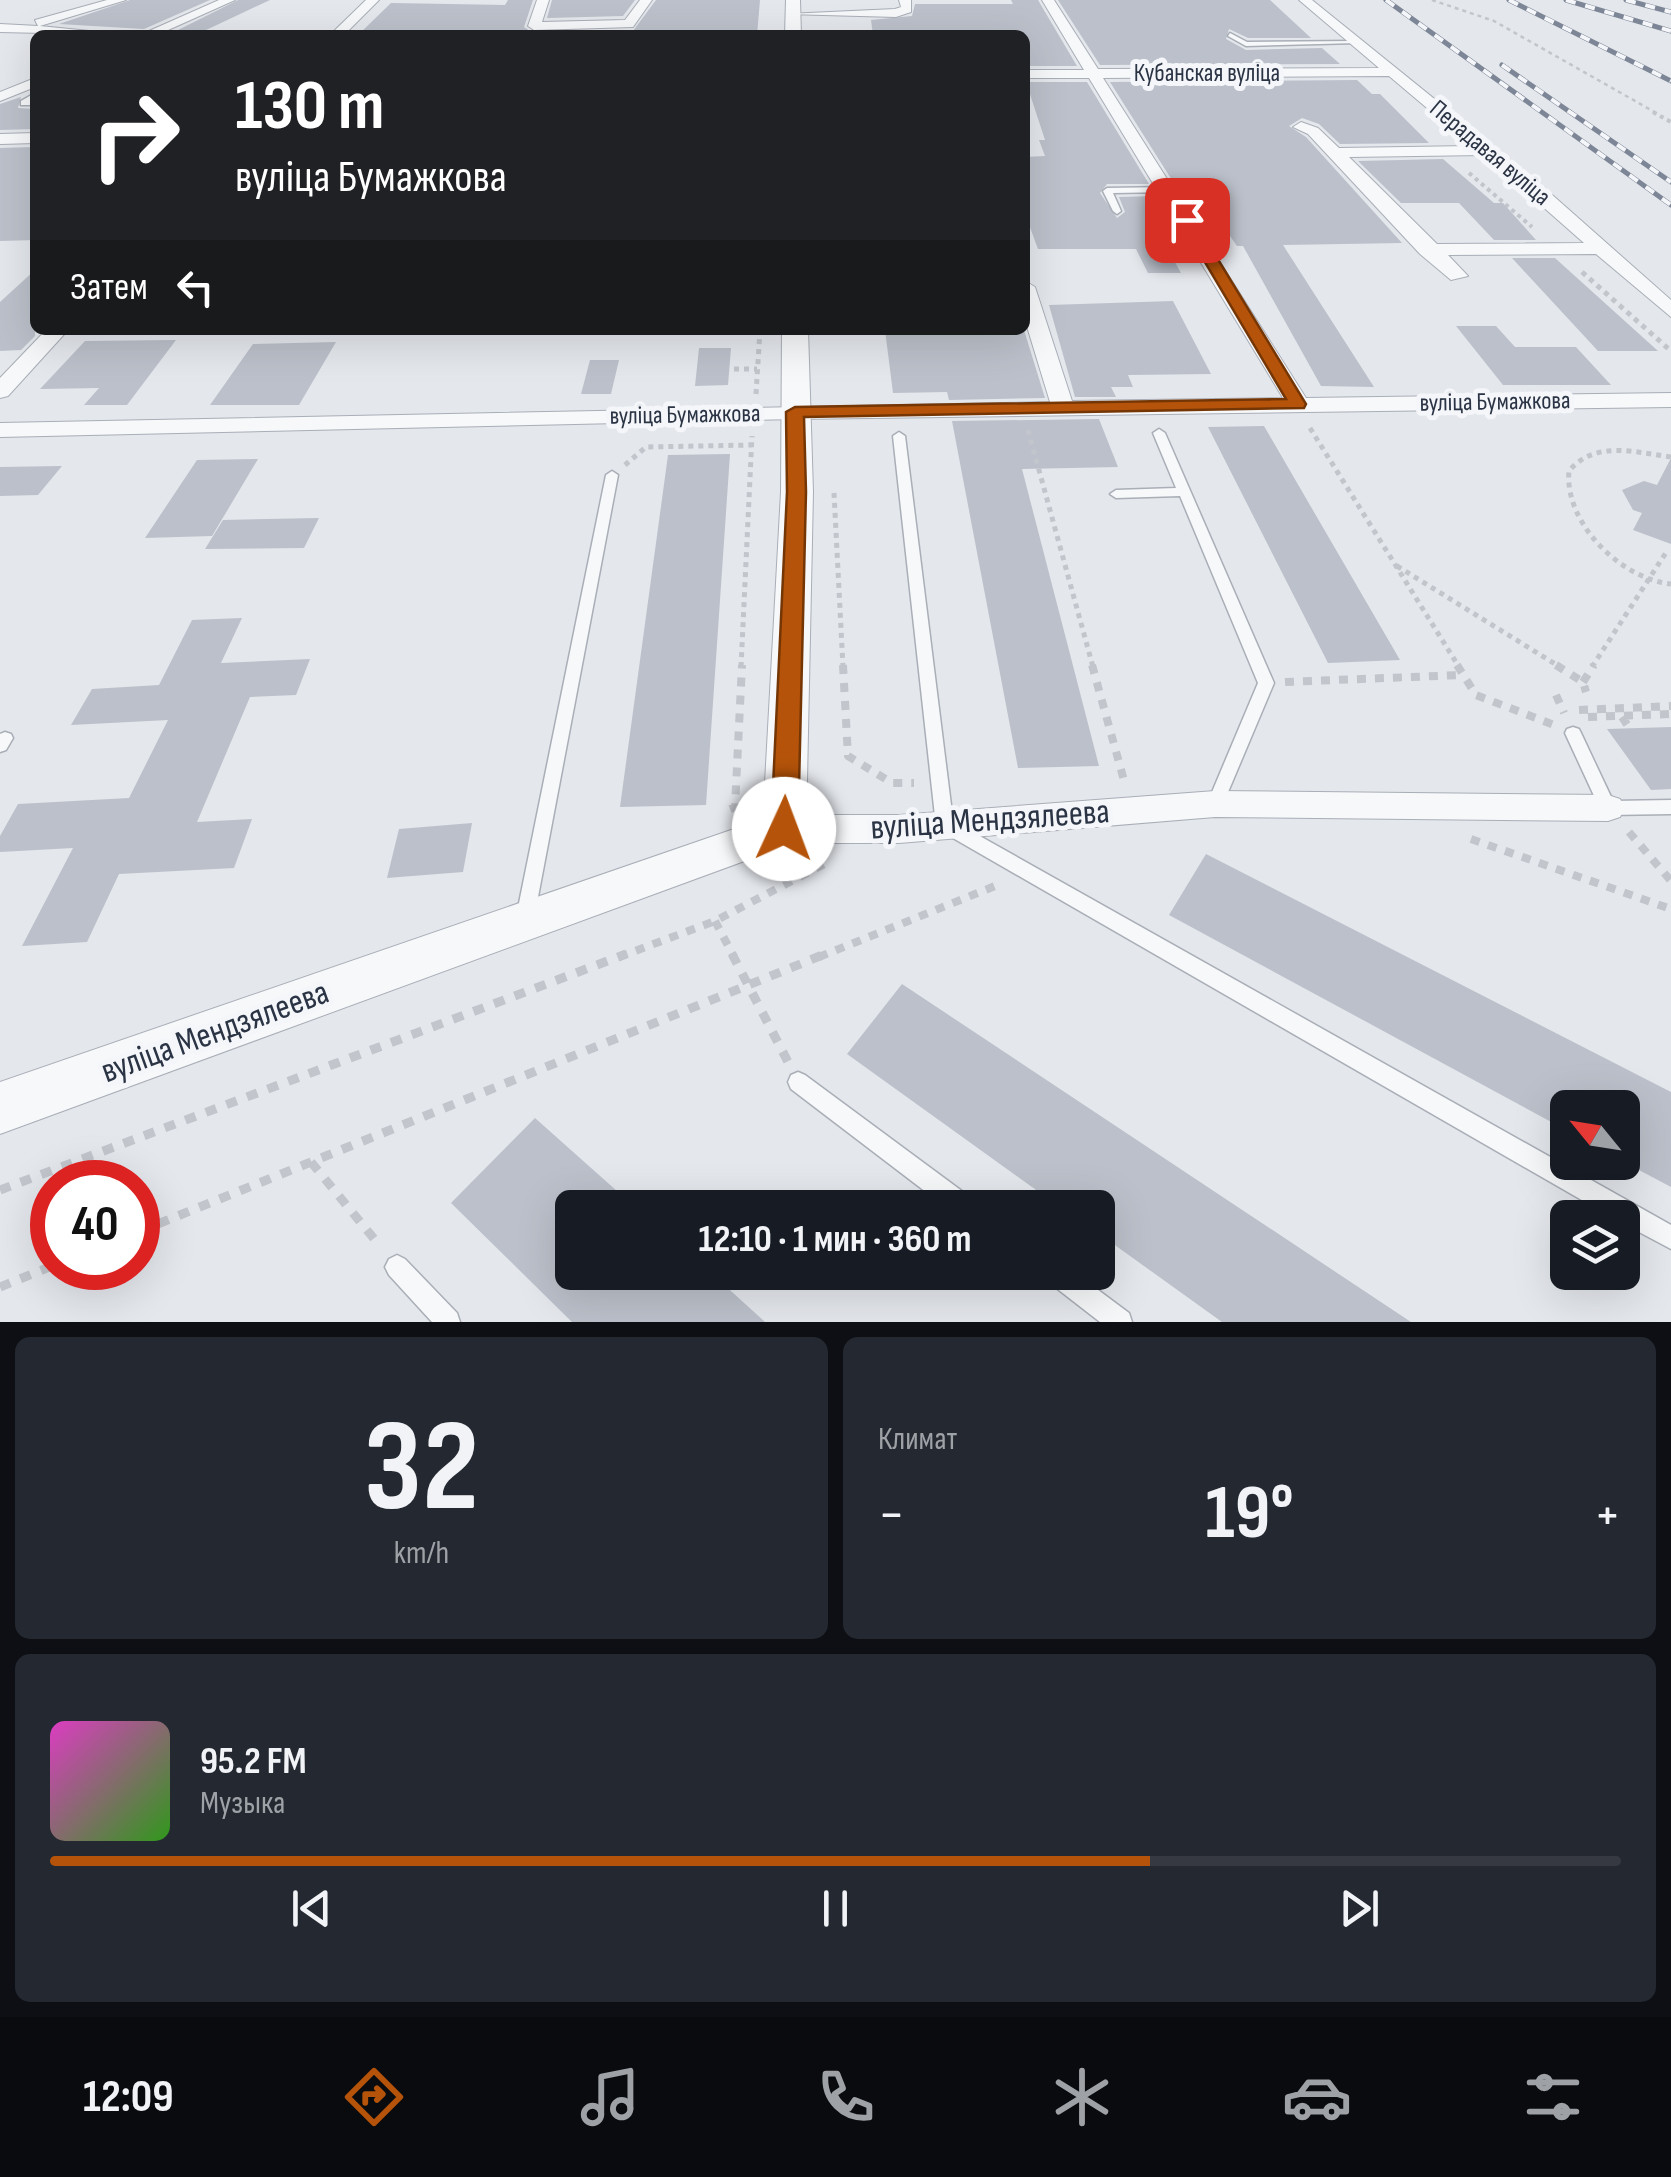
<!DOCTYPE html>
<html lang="ru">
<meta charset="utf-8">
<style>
body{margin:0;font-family:"Sofia Sans Condensed",sans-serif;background:#242831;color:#f1f3f6;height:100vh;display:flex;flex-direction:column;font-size:38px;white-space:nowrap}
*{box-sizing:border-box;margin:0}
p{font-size:32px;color:#9ea1a6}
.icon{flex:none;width:55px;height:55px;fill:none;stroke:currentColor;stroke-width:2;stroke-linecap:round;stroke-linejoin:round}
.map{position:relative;height:1322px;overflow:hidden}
.panel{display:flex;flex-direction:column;gap:15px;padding:15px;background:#0d0f14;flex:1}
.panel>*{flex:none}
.guide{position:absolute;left:30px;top:30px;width:1000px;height:305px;border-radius:15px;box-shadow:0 10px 40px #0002;background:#202124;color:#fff;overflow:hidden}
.needle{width:65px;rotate:300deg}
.tools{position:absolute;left:1550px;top:1090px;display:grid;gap:20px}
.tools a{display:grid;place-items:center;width:90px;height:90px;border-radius:15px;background:#171b24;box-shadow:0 10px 40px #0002;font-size:50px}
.speed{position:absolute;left:30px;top:1160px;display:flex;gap:20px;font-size:50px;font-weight:700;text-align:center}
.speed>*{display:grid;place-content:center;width:130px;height:130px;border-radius:50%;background:#171b24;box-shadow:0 10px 40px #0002;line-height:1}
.speed .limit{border:15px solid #d22;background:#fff;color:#111}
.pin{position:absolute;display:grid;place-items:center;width:85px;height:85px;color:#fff;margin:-42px;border-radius:20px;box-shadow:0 5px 15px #0006}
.me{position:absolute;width:110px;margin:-55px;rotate:2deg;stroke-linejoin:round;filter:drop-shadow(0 0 8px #0008)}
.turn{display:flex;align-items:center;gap:35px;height:210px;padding:0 40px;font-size:45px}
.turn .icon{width:130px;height:130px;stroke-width:2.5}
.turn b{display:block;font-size:70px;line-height:85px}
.then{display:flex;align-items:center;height:95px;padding:0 40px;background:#0003;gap:20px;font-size:38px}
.big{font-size:75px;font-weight:700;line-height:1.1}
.panel .widget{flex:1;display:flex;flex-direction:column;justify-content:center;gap:15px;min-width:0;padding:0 35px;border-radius:15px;background:#242831}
.panel .dial{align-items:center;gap:0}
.dial b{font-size:130px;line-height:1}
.song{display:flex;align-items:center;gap:30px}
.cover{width:120px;height:120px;border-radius:15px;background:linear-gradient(135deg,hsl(310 70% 55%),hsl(110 70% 35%))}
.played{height:10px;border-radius:5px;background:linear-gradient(90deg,#b45309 70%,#363941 70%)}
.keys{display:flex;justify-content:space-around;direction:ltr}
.heat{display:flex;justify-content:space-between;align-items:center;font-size:55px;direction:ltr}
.panel .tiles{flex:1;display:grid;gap:15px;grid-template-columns:1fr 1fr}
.widget:last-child{grid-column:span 2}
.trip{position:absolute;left:555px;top:1190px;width:560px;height:100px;border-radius:15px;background:#171b24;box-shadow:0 10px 40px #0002;font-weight:700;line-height:100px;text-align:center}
.menu{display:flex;height:160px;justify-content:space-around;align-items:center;background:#090b0e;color:#9ea1a6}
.menu .icon{width:70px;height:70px}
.menu .current{color:#b45309}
.menu b{font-size:45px;color:#f1f3f6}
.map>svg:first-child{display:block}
.building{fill:#bbc0ca}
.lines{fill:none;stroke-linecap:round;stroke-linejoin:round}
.service-casing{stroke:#a9aeb7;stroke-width:3}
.minor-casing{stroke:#a9aeb7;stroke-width:2}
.tertiary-casing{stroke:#a9aeb7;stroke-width:2}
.path-far4{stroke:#c2c5cb;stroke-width:2.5;stroke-dasharray:4 4;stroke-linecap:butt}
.path-far3{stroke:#c2c5cb;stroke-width:4;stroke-dasharray:4 4;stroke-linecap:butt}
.path-far2{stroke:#c2c5cb;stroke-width:5;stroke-dasharray:5 5;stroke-linecap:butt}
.path-far1{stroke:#c2c5cb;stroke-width:8;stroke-dasharray:9 9;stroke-linecap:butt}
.path{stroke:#c2c5cb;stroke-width:9;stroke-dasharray:11 11;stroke-linecap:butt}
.service{fill:#f7f8fa;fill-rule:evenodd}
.minor{fill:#f7f8fa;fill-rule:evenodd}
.tertiary{fill:#f7f8fa;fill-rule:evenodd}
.rail-casing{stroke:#7d8696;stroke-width:5}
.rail{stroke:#f4f6f9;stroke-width:4;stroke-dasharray:10;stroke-linecap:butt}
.route{fill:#b45309;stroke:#753606;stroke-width:2.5}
.labels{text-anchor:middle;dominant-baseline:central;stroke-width:10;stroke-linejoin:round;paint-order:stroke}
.far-street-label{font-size:25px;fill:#2b3445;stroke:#f4f6f9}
.near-street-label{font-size:35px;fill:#2b3445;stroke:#f4f6f9}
</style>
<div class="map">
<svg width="1671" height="1322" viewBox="0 0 1671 1322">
<rect width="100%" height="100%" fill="#e4e7ec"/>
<path class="building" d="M130 0H210L144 29 59 24Z
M238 0H270L206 30H178Z
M508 0H533L524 27 534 34 633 31 656 0H760L757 35H358L391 3 505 5Z
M552 0H635L623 16 547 18Z
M1011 0H1038L1077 66H1025V35H873L871 20 912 16 915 4H1013Z
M1058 0H1270L1311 38H1248L1229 29 1226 39 1246 50 1322 48 1340 64 1100 65Z
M1357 80 1372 94H1380L1429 143 1340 144 1319 124 1302 118 1289 126 1306 137 1402 243 1283 245 1374 387 1321 386 1243 246H1237L1221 223H1199L1110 82Z
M1026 82H1087L1149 184H1107L1100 193 1117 218 1125 212 1119 197 1156 196 1172 223 1154 225 1181 273H1148L1136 249H1038L1025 214V157L1045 156 1039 140H1045Z
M21 97 18 108 35 109V129L0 130V104Z
M35 147V240L0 241V148Z
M1443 159 1494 203H1503L1536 240H1494L1459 203H1401L1358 161Z
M1512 258H1555L1658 351H1598Z
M35 270V336L21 350 0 351V302Z
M1173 301 1211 374 1128 375 1133 387H1111L1116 397H1075L1049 305Z
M1456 326H1496L1515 347H1576L1611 385H1503Z
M885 330H1024L1045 398 949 400 947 392 893 393Z
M176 340 127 405H84L99 388 40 389 85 341Z
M336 342 299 405H210L253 344Z
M699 348H731L728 385 695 386Z
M590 360H619L611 394H581Z
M1099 419 1118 467 1022 469 1099 766 1018 768 952 421Z
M1264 426 1400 660 1328 663 1208 427Z
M730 454 706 805 620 807 668 455Z
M1671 458V544L1633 530 1642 513 1633 510 1622 490 1644 481 1657 485Z
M258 459 212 536 145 538 197 460Z
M62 466 38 495 0 496V467Z
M319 518 304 548 205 549 223 520Z
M242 618 221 663 310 659 296 695 250 697 197 822 252 819 234 868 119 874 87 942 22 946 73 848 0 852V836L18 804 129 798 168 720 71 725 92 689 159 685 192 620Z
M1671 727V789L1651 790 1607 729Z
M472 823 463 872 387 878 399 829Z
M1206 854 1671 1092V1187L1622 1161V1108H1568V1131L1169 915Z
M902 984 1411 1322H1222L1098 1233V1208H1061L847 1054Z
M535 1118 636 1208H572V1272H710L765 1322H572L451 1203Z"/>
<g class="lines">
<defs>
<path id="service" d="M1230 33 1247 42 1355 41 1358 43 1246 46 1228 36Z
M35 93V98L32 101H35V105H21V101Z
M1168 187 1172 190 1171 192 1113 193 1121 211 1117 214 1113 211 1103 191 1107 188Z
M1159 429 1165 433 1274 683 1223 804 1221 809 1215 811 1209 809 1207 804 1258 683 1180 496 1116 498 1110 494 1116 490 1176 488 1153 433Z
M899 432 905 436 953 821 1671 1225V1249L1622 1223V1218H1613L939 830 936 825 893 436Z
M612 471 618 475 534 918 532 924 525 926 518 924 516 918 606 475Z
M1573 727 1579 729 1581 733 1613 801 1671 800V814L1608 815 1602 813 1565 733 1567 729Z
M5 732 11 734 13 738 6 750 0 752V734Z
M798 1072 805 1075 974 1200 977 1208H947L791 1089 788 1082 791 1075Z
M397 1255 405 1259 457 1313 460 1322H432L389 1275 385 1267 389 1259Z
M1042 1272H1074L1129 1313 1132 1322H1100L1046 1280Z"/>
<path id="minor" d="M107 0H126L40 26 129 35 0 32V24L38 26 35 20Z
M219 0H235L157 35H140Z
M366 0H379L344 35H281L334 31Z
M537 0H549L542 22 625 20 640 0H652L633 27 534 30 528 26Z
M899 0H911V12L896 17 787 14 895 9 901 7Z
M1042 0H1054L1098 69 1379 68 1299 0H1312L1541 185 1671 300V317L1596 254 1448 255 1468 276 1451 280 1420 254 1308 134 1293 127 1301 122 1318 128 1339 148 1472 146 1389 76 1103 78 1306 398 1671 393V407L795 419 0 437V423L1050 402 1025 320V281L1035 287 1072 401 1283 398 1089 78H1025V70H1084ZM1484 155 1584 243 1437 244 1349 157Z
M35 78V87L0 101V92Z
M35 133V143L0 144V134Z
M46 330H68L8 396 0 398V378Z
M1215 791 1608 795 1620 799 1625 808 1620 817 1608 821 1215 817 899 843H784L772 839 767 829 772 819 784 815H899Z"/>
<path id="tertiary" d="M786 0H800L801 35H785Z
M782 330H808L813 492 806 829 799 841 0 1134V1082L763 819 781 492Z"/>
</defs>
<use href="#service" class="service-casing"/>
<use href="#minor" class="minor-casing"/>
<use href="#tertiary" class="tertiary-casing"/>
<path class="path-far4" d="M1432 0 1494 21 1658 114"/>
<path class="path-far3" d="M1653 112 1671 122
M1469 173 1532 227"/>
<path class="path-far2" d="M1582 272 1671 351
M734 369H757
M756 394 760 330
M1310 428 1459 667
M1028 430 1093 667
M1671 457C1634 452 1595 440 1569 471 1564 523 1621 579 1671 584
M625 465 646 447 752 445
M834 493 843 667
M1397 566 1560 667
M741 667 752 436
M1592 667 1667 551"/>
<path class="path-far1" d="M843 665 848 756 892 783H914
M1092 665 1125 784
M1457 665 1476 695 1554 725
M1556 665 1583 682 1586 692
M1285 682 1462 675
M1583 682 1594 665
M1556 695 1564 713
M1579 710 1671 706
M1588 717 1671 714
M1622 717 1630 729
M730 809 735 807 742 665
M1629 832 1671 881
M1471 839 1671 909
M715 921 734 957
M619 957 715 921 830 861
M819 957 1000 884"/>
<path class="path" d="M732 954 788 1062
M311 1162 380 1246
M0 1190 626 954
M138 1232 825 954
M0 1287 52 1266"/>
<use href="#service" class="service"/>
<use href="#minor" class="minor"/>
<use href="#tertiary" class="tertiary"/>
<defs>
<path id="rail" d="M1386 0 1671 205
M1509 0 1671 81
M1566 0 1671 31
M1626 0 1671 12
M1502 65 1671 182"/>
</defs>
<use href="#rail" class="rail-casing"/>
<use href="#rail" class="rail"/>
</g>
<path class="route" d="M1187 216 1194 220 1306 404 1304 408 804 417 806 492 798 829 784 840 775 837 771 829 787 492 786 412 795 407 1286 399 1180 220Z"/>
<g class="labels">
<g class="far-street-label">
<text x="1207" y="73">Кубанская вуліца</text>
<text transform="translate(1490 153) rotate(40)">Перадавая вуліца</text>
<text transform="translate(1495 402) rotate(-1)">вуліца Бумажкова</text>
<text transform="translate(685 415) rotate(-1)">вуліца Бумажкова</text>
</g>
<g class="near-street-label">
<text transform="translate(990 820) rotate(-4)">вуліца Мендзялеева</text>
<text transform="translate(215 1032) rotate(-20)">вуліца Мендзялеева</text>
</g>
</g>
</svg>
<div class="tools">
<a><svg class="needle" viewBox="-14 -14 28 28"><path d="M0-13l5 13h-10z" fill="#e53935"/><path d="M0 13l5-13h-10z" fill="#9ea1a6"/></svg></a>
<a><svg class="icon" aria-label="layers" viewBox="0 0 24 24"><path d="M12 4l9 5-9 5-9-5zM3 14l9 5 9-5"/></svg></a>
</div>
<div class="speed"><div class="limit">40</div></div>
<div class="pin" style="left:1187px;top:220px;background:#d93025"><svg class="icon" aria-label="arrive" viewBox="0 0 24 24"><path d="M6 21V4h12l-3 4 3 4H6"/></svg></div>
<svg class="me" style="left:784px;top:829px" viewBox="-20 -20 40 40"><circle r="19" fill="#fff"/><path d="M0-13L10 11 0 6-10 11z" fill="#b45309"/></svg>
<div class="trip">12:10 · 1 мин · 360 m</div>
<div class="guide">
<div class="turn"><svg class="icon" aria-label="right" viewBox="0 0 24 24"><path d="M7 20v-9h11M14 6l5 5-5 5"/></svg><div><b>130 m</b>вуліца Бумажкова</div></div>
<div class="then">Затем<svg class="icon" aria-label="left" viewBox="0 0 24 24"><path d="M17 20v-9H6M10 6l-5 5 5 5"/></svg></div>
</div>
</div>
<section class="panel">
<div class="tiles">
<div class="widget dial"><b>32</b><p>km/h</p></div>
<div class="widget"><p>Климат</p>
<div class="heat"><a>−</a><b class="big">19°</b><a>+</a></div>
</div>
<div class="widget">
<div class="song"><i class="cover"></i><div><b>95.2 FM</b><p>Музыка</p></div></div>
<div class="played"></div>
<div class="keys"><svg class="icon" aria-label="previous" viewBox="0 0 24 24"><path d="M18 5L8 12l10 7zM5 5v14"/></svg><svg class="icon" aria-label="pause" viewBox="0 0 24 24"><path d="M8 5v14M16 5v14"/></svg><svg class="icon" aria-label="next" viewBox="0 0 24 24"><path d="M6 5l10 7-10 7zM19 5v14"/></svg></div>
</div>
</div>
</section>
<nav class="menu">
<b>12:09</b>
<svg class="icon current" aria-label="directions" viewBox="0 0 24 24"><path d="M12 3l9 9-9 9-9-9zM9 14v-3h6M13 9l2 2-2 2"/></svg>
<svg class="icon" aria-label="music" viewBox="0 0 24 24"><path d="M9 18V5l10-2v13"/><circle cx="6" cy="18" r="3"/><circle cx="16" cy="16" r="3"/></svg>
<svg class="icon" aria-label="phone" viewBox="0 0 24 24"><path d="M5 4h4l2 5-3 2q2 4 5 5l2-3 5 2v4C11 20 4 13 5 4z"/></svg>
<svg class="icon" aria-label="climate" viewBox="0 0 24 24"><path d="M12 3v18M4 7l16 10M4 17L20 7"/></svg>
<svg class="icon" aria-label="car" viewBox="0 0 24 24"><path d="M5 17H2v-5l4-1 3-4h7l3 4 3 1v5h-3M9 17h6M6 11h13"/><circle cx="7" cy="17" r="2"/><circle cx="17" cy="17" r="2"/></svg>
<svg class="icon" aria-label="filters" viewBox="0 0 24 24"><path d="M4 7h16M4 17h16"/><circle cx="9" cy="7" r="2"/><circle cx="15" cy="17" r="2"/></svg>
</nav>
